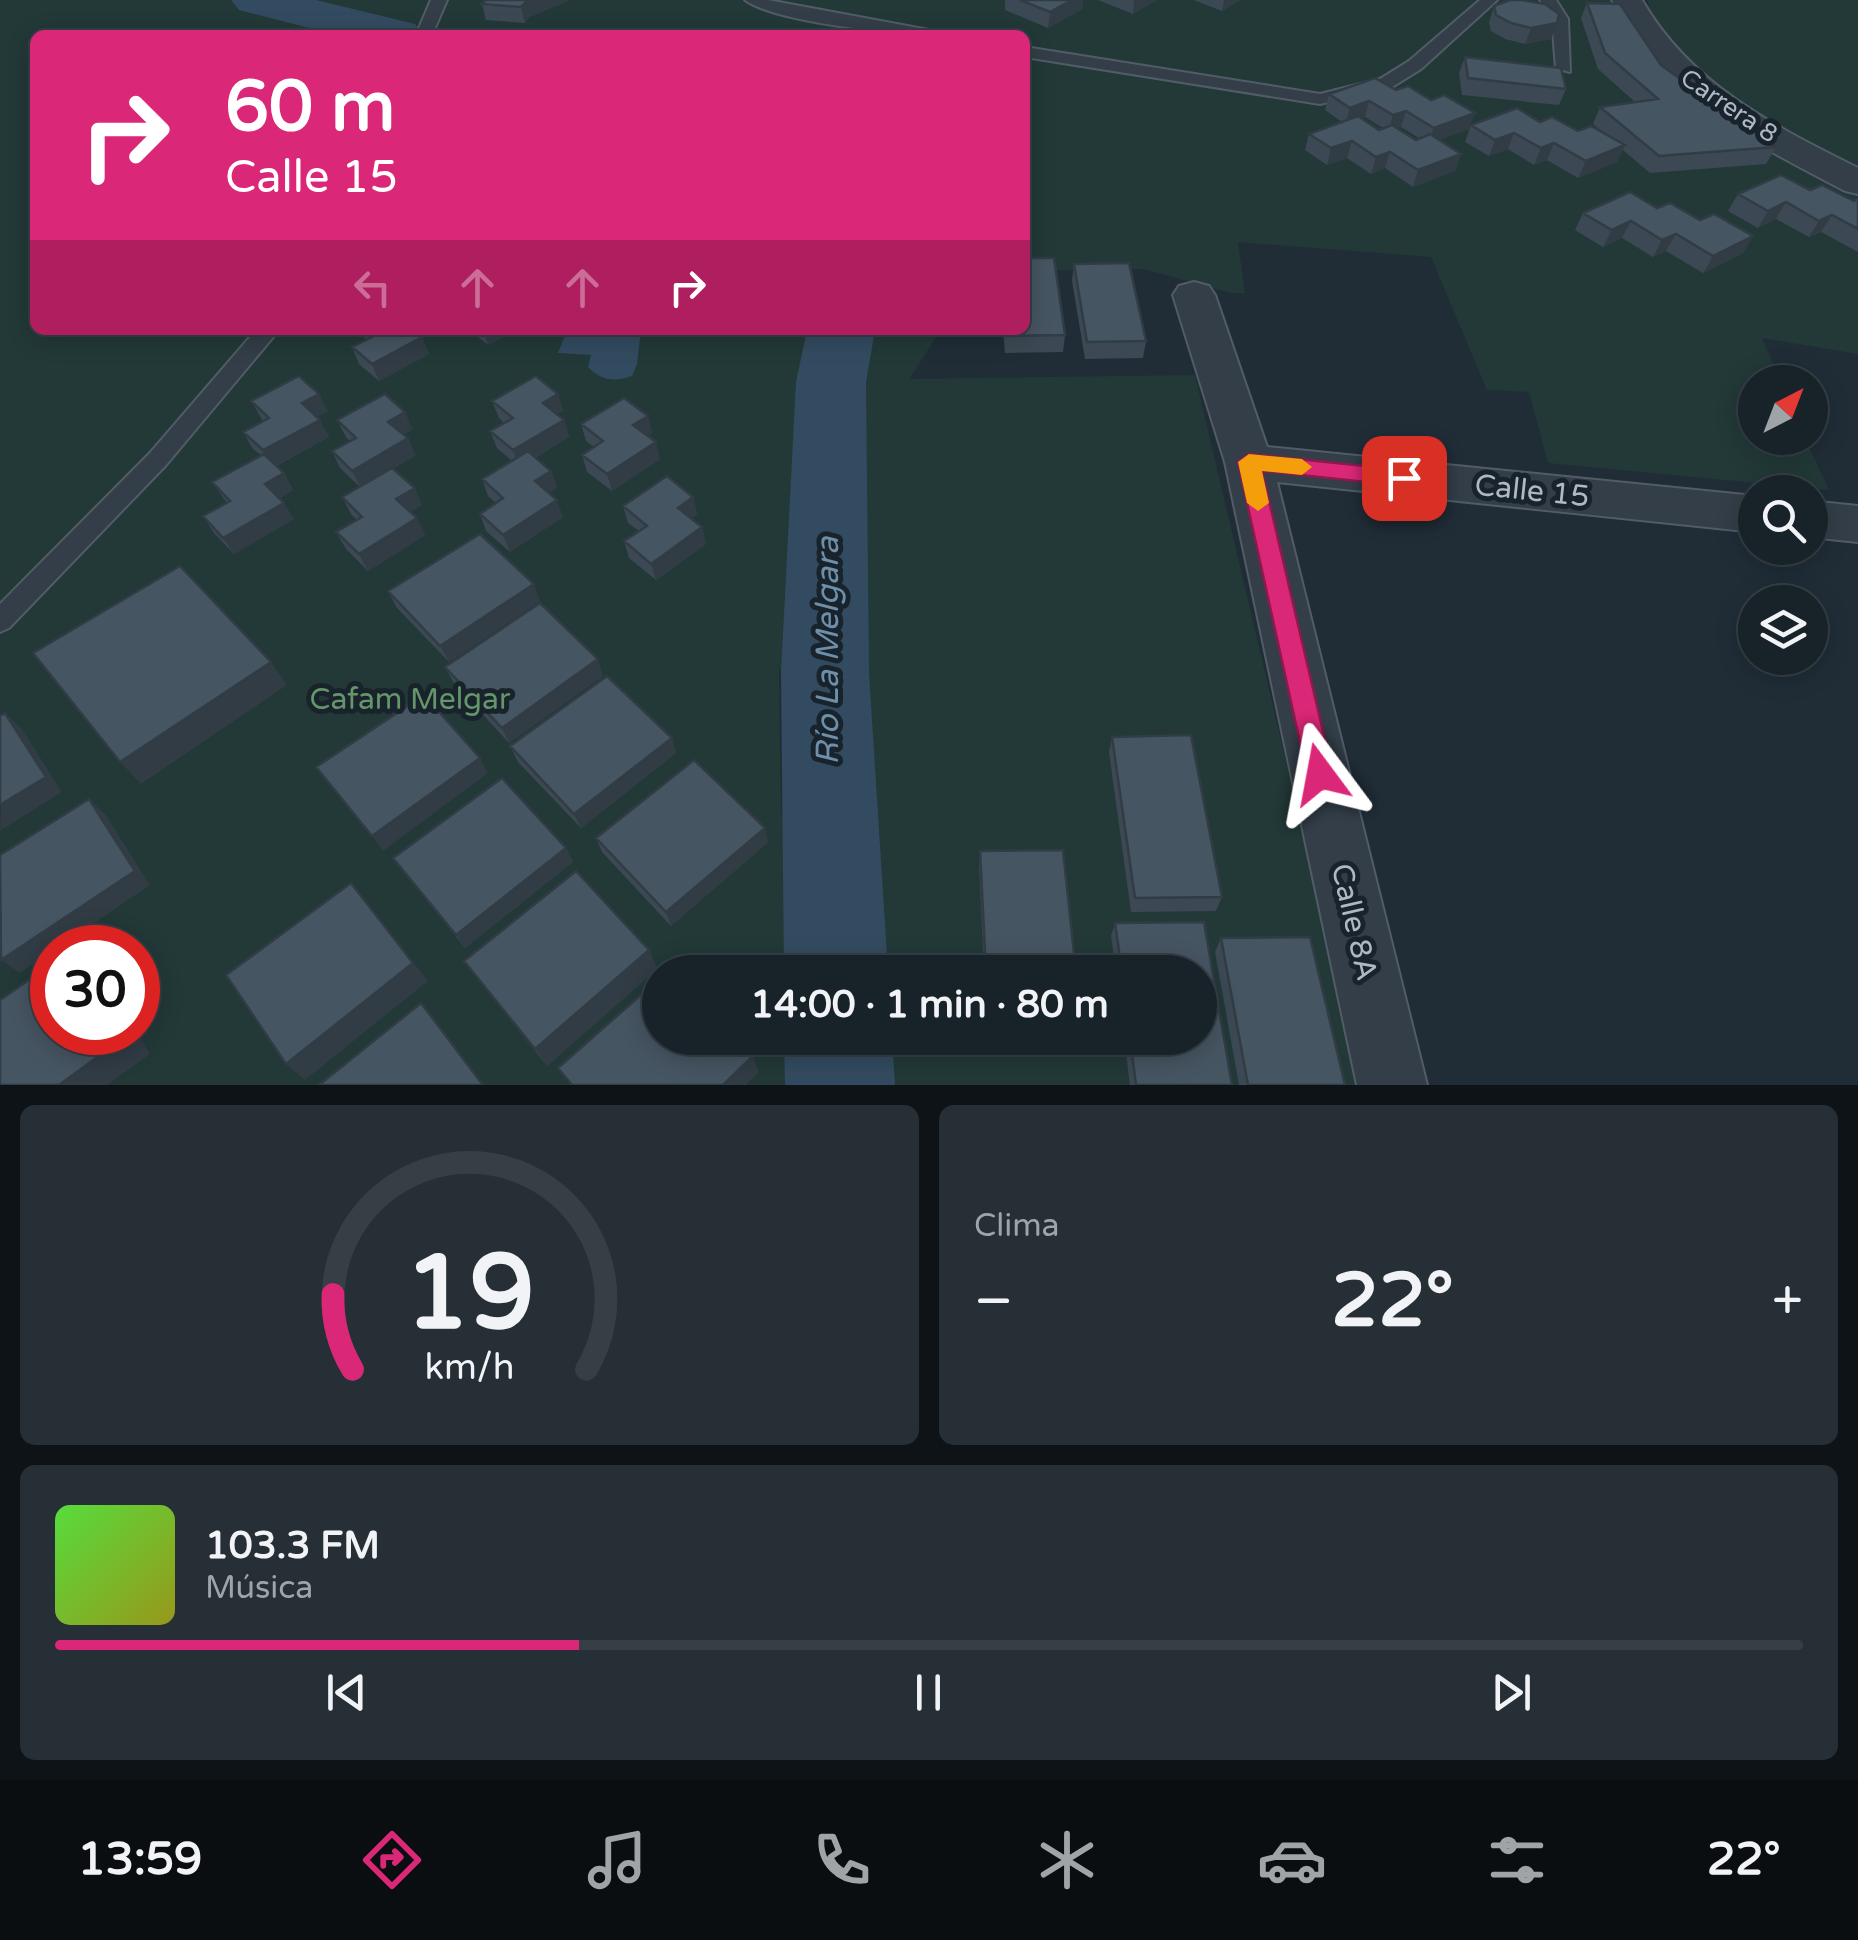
<!DOCTYPE html>
<html lang="es">
<meta charset="utf-8">
<style>
body{margin:0;font-family:"Varela Round",sans-serif;background:#252f35;color:#f1f3f6;height:100vh;display:flex;flex-direction:column;font-size:38px;white-space:nowrap}
*{box-sizing:border-box;margin:0}
p{font-size:32px;color:#9fa4a8}
.icon{flex:none;width:55px;height:55px;fill:none;stroke:currentColor;stroke-width:2;stroke-linecap:round;stroke-linejoin:round}
.map{position:relative;height:1085px;overflow:hidden}
.panel{display:flex;flex-direction:column;gap:20px;padding:20px;background:#0d1317;flex:1}
.panel>*{flex:none}
.top-card{position:absolute;left:30px;top:30px;width:1000px;height:305px;border-radius:15px;box-shadow:0 5px 25px #0003,0 0 0 2px #363f46;background:#db2777;color:#fff;overflow:hidden}
.needle{width:65px;rotate:42deg}
.buttons{position:absolute;left:1738px;top:365px;display:grid;gap:20px}
.buttons a{display:grid;place-items:center;width:90px;height:90px;border-radius:50%;background:#182229;box-shadow:0 5px 25px #0003,0 0 0 2px #363f46;font-size:50px}
.speed{position:absolute;left:30px;top:925px;display:flex;gap:20px;font-size:50px;font-weight:700;text-align:center}
.speed>*{display:grid;place-content:center;width:130px;height:130px;border-radius:50%;background:#182229;box-shadow:0 5px 25px #0003,0 0 0 2px #363f46;line-height:1}
.speed .limit{border:15px solid #d22;background:#fff;color:#111}
.pin{position:absolute;display:grid;place-items:center;width:85px;height:85px;color:#fff;margin:-42px;border-radius:20px;box-shadow:0 5px 15px #0006}
.me{position:absolute;width:110px;margin:-55px;rotate:347deg;stroke-linejoin:round;filter:drop-shadow(0 0 8px #0008)}
.turn{display:flex;align-items:center;gap:35px;height:210px;padding:0 30px;font-size:45px}
.turn .icon{width:130px;height:130px;stroke-width:2.5}
.turn b{display:block;font-size:70px;line-height:85px}
.lanes{display:flex;align-items:center;height:95px;padding:0 30px;background:#0003;justify-content:center;gap:50px;direction:ltr}
.lanes .off{opacity:.35}
.big{font-size:75px;font-weight:800;line-height:1.1}
.panel .tile{flex:1;display:flex;flex-direction:column;justify-content:center;gap:15px;min-width:0;padding:0 35px;border-radius:15px;background:#252f35}
.panel .dial{align-items:center;gap:0}
.dial svg{height:260px;overflow:visible;fill:none;stroke:#363f46;stroke-width:7;stroke-linecap:round;text-anchor:middle}
.dial text{fill:#f1f3f6;stroke:none}
.song{display:flex;align-items:center;gap:30px}
.cover{width:120px;height:120px;border-radius:15px;background:linear-gradient(135deg,hsl(110 70% 55%),hsl(60 70% 35%))}
.played{height:10px;border-radius:5px;background:linear-gradient(90deg,#db2777 30%,#363f46 30%)}
.keys{display:flex;justify-content:space-around;direction:ltr}
.heat{display:flex;justify-content:space-between;align-items:center;font-size:55px;direction:ltr}
.panel .tiles{flex:1;display:grid;gap:20px;grid-template-columns:1fr 1fr}
.tile:last-child{grid-column:span 2}
.trip{position:absolute;left:642px;top:955px;width:575px;height:100px;border-radius:50px;background:#182229;box-shadow:0 5px 25px #0003,0 0 0 2px #363f46;font-weight:800;line-height:100px;text-align:center}
.dock{display:flex;height:160px;justify-content:space-around;align-items:center;background:#0a0e10;color:#9fa4a8}
.dock .icon{width:70px;height:70px}
.dock .selected{color:#db2777}
.dock b{font-size:45px;color:#f1f3f6}
.map>svg:first-child{display:block}
.green{fill:#223938;fill-rule:evenodd}
.water{fill:#334b60}
.lines{fill:none;stroke-linecap:round;stroke-linejoin:round}
.river{fill:#334b60;fill-rule:evenodd}
.lane-casing{stroke:#515c66;stroke-width:4}
.street-casing{stroke:#515c66;stroke-width:4}
.lane{fill:#333e48;fill-rule:evenodd}
.street{fill:#333e48;fill-rule:evenodd}
.wall{fill:#3c4954;fill-rule:evenodd}
.shaded-wall{fill:#313c45}
.building{fill:#465562;stroke:#313c45;stroke-width:2.5}
.route{fill:#db2777;stroke:#8e194d;stroke-width:2.5}
.slow{fill:#f59e0b}
.labels{text-anchor:middle;dominant-baseline:central;stroke-width:10;stroke-linejoin:round;paint-order:stroke}
.far-street-label{font-size:25px;fill:#aeb9c5;stroke:#19232c}
.street-label{font-size:30px;fill:#aeb9c5;stroke:#19232c}
.park-label{font-size:30px;fill:#65956a;stroke:#19232c}
.water-label{font-size:32px;font-style:italic;fill:#6e8faa;stroke:#19232c}
</style>
<div class="map">
<svg width="1858" height="1085" viewBox="0 0 1858 1085">
<rect width="100%" height="100%" fill="#202d37"/>
<path class="green" d="M0 0H1620L1653 64 1858 187V354L1762 338 1781 382H1755V438H1805L1829 490 1548 463 1529 392 1487 390 1431 257 1238 242 1245 293H1231L1144 269 1025 271V35H35V330H941L909 379 1195 375 1362 1085H0ZM779 666 790 702 782 815 781 814ZM52 948H138V1032H52ZM660 972H1200V1038H660Z
M1647 0H1858V169C1796 137 1700 94 1659 37 1652 27 1651 11 1647 0Z"/>
<path class="water" d="M567 330H641L637 364 632 376C614 382 602 381 588 367L591 355 558 353Z"/>
<g class="lines">
<path class="river" d="M231 0H316L415 24 423 35H336L239 10Z
M807 330H875L866 382 869 673 888 972H784L781 673 796 382Z
M784 1038H892L895 1085H785Z"/>
<defs>
<path id="lane" d="M431 0H447L432 35H416Z
M745 0H768L929 30 937 35C898 35 774 22 745 0Z
M1480 0H1497L1421 69 1392 87 1320 104 1025 57V47L1320 94 1380 79 1409 61Z
M1540 0H1556L1568 19 1570 72 1556 68 1552 19Z
M256 330H279L166 465 9 628 0 632V604L150 453Z"/>
<path id="street" d="M1612 0H1642C1691 85 1774 126 1858 168V194L1845 191C1748 140 1665 100 1612 0Z
M1194 282 1209 286 1215 295 1267 447 1755 496V532L1277 482 1427 1085H1357L1225 462 1173 295 1179 286Z
M1810 501 1858 506V542L1810 537Z"/>
</defs>
<use href="#lane" class="lane-casing"/>
<use href="#street" class="street-casing"/>
<use href="#lane" class="lane"/>
<use href="#street" class="street"/>
</g>
<path class="wall" d="M1005 0H1083L1082 9 1048 28 1005 10Z
M1098 0H1157L1133 14Z
M1194 0H1240L1222 11Z
M568 1 529 17 525 23 486 20 482 4Z
M1587 3 1661 65 1776 147 1766 164 1650 173 1623 150 1617 162 1578 178 1547 160 1534 165 1508 149 1489 156 1465 142 1471 125 1540 122 1578 131 1606 135 1593 124 1600 107 1635 102 1598 69 1581 18Z
M1494 6 1557 23 1551 39 1525 44 1505 39 1491 31 1489 22Z
M1465 57 1566 89 1559 105 1462 95 1459 73Z
M1396 90 1469 129 1439 140 1461 154 1455 171 1413 187 1385 168 1371 174 1347 158 1327 165 1305 150 1309 134 1342 122 1325 110 1329 94ZM1365 117 1383 128 1379 130 1361 118ZM1401 127 1419 138 1416 140 1397 128Z
M1810 190 1854 201 1858 198V252L1821 232 1809 237 1776 219 1758 228 1728 211 1738 194Z
M1657 208 1700 220 1753 236 1743 253 1703 273 1666 251 1653 257 1622 238 1603 247 1575 230 1583 213Z
M1074 264 1146 341 1143 358 1085 359 1072 281Z
M361 330H426V331L420 335 422 337 429 354 379 381 359 364 352 347 366 340Z
M469 330H516L488 345Z
M1003 330H1025L1065 335 1063 352 1005 353Z
M558 394 563 411 557 414 564 420 569 437 535 458 551 471 557 488 549 493 563 517 510 552 486 531 480 514 496 503 488 496 482 479 512 461 497 448 490 431 504 423 499 418 492 401Z
M251 401 328 411 317 416 329 437 276 466 284 473 293 490 280 498 294 519 234 554 214 533 203 516 227 503 212 482 261 455 253 449 243 432 263 421Z
M648 416 652 433 647 436 660 459 612 491 587 472 582 455 594 447 586 441 581 424Z
M337 420 413 429 403 435 416 455 393 469 422 505 410 512 417 518 425 535 368 571 346 549 336 532 357 520 351 514 342 497 360 487 340 468 332 451 350 441 346 437Z
M693 497 697 514 691 518 702 527 706 544 656 580 629 558 624 541 639 531 628 523 623 506Z
M388 591 540 601 449 662 397 608Z
M445 667 603 676 509 743 454 683Z
M1112 737 1222 897 1216 911 1131 912 1109 752Z
M672 738 676 753 581 828 518 762 510 746Z
M596 838 768 842 671 926 602 852Z
M566 848 573 862 465 948 393 858Z
M980 851 1076 972H984L979 865Z
M1204 922 1232 1085H1130L1124 1038H1200V972H1116L1111 936 1115 923Z
M1221 938 1345 1085H1239L1215 952Z
M649 950 657 969 547 1066 464 961Z
M987 1038H1082L1079 1048 988 1049Z"/>
<path class="shaded-wall" d="M528 0H567L568 1 529 17 525 23 521 7Z
M1072 0H1083L1082 9 1048 28 1050 12Z
M1134 0H1157L1133 14Z
M1224 0H1240L1222 11Z
M1557 23 1551 39 1525 44 1531 28Z
M1369 101 1365 117 1345 124 1350 108Z
M1406 111 1401 127 1388 132 1393 115Z
M1475 113 1469 129 1428 144 1434 128Z
M1514 133 1508 149 1489 156 1495 140Z
M1352 141 1347 158 1327 165 1331 148Z
M1554 143 1547 160 1534 165 1541 148Z
M1625 145 1617 162 1578 178 1586 161Z
M1390 152 1385 168 1371 174 1376 157Z
M1461 154 1455 171 1413 187 1418 170Z
M1786 202 1776 219 1758 228 1768 211Z
M1832 215 1821 232 1809 237 1819 221Z
M1631 221 1622 238 1603 247 1612 230Z
M1676 234 1666 251 1653 257 1662 240Z
M1753 236 1743 253 1703 273 1713 256Z
M483 330H516L488 345Z
M422 337 429 354 379 381 372 364Z
M319 394 328 411 311 420 302 403Z
M558 394 563 411 548 420 543 403Z
M405 412 413 429 396 439 388 422Z
M648 416 652 433 637 442 633 425Z
M320 420 329 437 273 467 263 450Z
M564 420 569 437 519 467 513 450Z
M408 438 416 455 361 488 352 471Z
M656 442 660 459 612 491 607 474Z
M551 471 557 488 541 498 535 481Z
M284 473 293 490 275 501 265 484Z
M415 488 422 505 404 516 396 499Z
M693 497 697 514 682 524 678 508Z
M557 500 563 517 510 552 503 535Z
M284 503 294 519 234 554 223 538Z
M417 518 425 535 368 571 359 554Z
M702 527 706 544 656 580 651 564Z
M534 584 540 601 449 662 440 646Z
M598 659 603 676 509 743 502 728Z
M271 662 287 685 141 784 120 762Z
M5 713 22 729 62 792 0 831Z
M672 738 676 753 581 828 574 814Z
M480 758 488 773 383 851 372 836Z
M89 799 105 814 150 885 58 948H52V951L20 973 1 960Z
M765 828 768 842 671 926 666 912Z
M566 848 573 862 465 948 456 935Z
M351 883 428 981 305 1080 286 1064Z
M649 950 657 969 547 1066 535 1049Z
M421 1003 436 1021 484 1085H483Z
M123 1032H137L150 1054 107 1085H59Z
M753 1056 759 1072 746 1085H723Z"/>
<path class="building" d="M486 0H528L521 7 482 4Z
M1020 0H1072L1050 12Z
M1510 0H1521L1545 4 1559 14 1557 23 1531 28 1511 23 1496 15 1494 6Z
M1587 3 1620 4 1661 65 1776 147 1659 156 1600 107 1658 99 1605 53Z
M1465 57 1561 68 1566 89 1468 78Z
M1375 78 1396 90 1408 86 1431 100 1444 95 1475 113 1434 128 1406 111 1393 115 1369 101 1350 108 1329 94Z
M1517 108 1540 122 1552 117 1578 131 1591 126 1625 145 1586 161 1554 143 1541 148 1514 133 1495 140 1471 125Z
M1358 116 1379 130 1392 125 1416 140 1430 134 1461 154 1418 170 1390 152 1376 157 1352 141 1331 148 1309 134Z
M1781 175 1810 190 1822 185 1854 201 1858 198V229L1832 215 1819 221 1786 202 1768 211 1738 194Z
M1630 192 1657 208 1670 203 1700 220 1714 214 1753 236 1713 256 1676 234 1662 240 1631 221 1612 230 1583 213Z
M1025 258H1054L1065 335 1006 336 1005 330H1025Z
M1129 263 1146 341 1087 342 1074 264Z
M367 330H413L422 337 372 364 352 347 374 336Z
M299 376 319 394 302 403 320 420 263 450 243 432 269 418 251 401Z
M536 376 558 394 543 403 564 420 513 450 490 431 513 418 492 401Z
M385 394 405 412 388 422 408 438 352 471 332 451 356 438 337 420Z
M624 398 648 416 633 425 656 442 607 474 582 455 603 441 581 424Z
M528 451 551 471 535 481 557 500 503 535 480 514 503 498 482 479Z
M264 454 284 473 265 484 284 503 223 538 203 516 230 501 212 482Z
M392 468 415 488 396 499 417 518 359 554 336 532 362 517 342 497Z
M667 476 693 497 678 508 702 527 651 564 624 541 647 526 623 506Z
M480 534 534 584 440 646 388 591Z
M180 566 271 662 120 762 33 653Z
M540 603 598 659 502 728 445 667Z
M607 676 672 738 574 814 510 746Z
M424 695 480 758 372 836 316 767Z
M5 713 46 777 0 805V716Z
M1191 735 1222 897 1135 898 1112 737Z
M694 760 765 828 666 912 596 838Z
M502 778 566 848 456 935 393 858Z
M89 799 135 871 1 960 0 855Z
M1063 850 1076 972H986L980 851Z
M576 871 649 950 535 1049 464 961Z
M351 883 413 963 286 1064 226 975Z
M1204 922 1232 1085H1136L1130 1038H1200V972H1122L1115 923Z
M1310 937 1345 1085H1248L1221 938Z
M52 964V1032H123L125 1037 59 1085H0V1000Z
M660 978V1038H736L753 1056 723 1085H572L558 1068Z
M421 1003 483 1085H319Z"/>
<path class="route" d="M1249 454 1404 470 1415 478 1404 486 1262 471 1333 774 1330 782 1320 785 1311 782 1307 774 1238 462Z"/>
<path class="slow" d="M1249 454 1302 459 1312 467 1302 475 1262 471 1269 503 1258 511 1247 503 1238 462Z"/>
<g class="labels">
<g class="far-street-label">
<text transform="translate(1729 106) rotate(34)">Carrera 8</text>
</g>
<g class="street-label">
<text transform="translate(1532 491) rotate(6)">Calle 15</text>
<text transform="translate(1354 922) rotate(77)">Calle 8A</text>
</g>
<g class="park-label">
<text x="410" y="699">Cafam Melgar</text>
</g>
<g class="water-label">
<text transform="translate(828 651) rotate(-90)">Río La Melgara</text>
</g>
</g>
</svg>
<div class="buttons">
<a><svg class="needle" viewBox="-14 -14 28 28"><path d="M0-13l5 13h-10z" fill="#e53935"/><path d="M0 13l5-13h-10z" fill="#9fa4a8"/></svg></a>
<a><svg class="icon" aria-label="search" viewBox="0 0 24 24"><circle cx="10" cy="10" r="6"/><path d="M15 15l6 6"/></svg></a>
<a><svg class="icon" aria-label="layers" viewBox="0 0 24 24"><path d="M12 4l9 5-9 5-9-5zM3 14l9 5 9-5"/></svg></a>
</div>
<div class="speed"><div class="limit">30</div></div>
<div class="pin" style="left:1404px;top:478px;background:#d93025"><svg class="icon" aria-label="arrive" viewBox="0 0 24 24"><path d="M6 21V4h12l-3 4 3 4H6"/></svg></div>
<svg class="me" style="left:1320px;top:774px" viewBox="-20 -20 40 40"><path d="M0-17L14 15 0 8-14 15z" fill="#db2777" stroke="#fff" stroke-width="4"/></svg>
<div class="trip">14:00 · 1 min · 80 m</div>
<div class="top-card">
<div class="turn"><svg class="icon" aria-label="right" viewBox="0 0 24 24"><path d="M7 20v-9h11M14 6l5 5-5 5"/></svg><div><b>60 m</b>Calle 15</div></div>
<div class="lanes"><svg class="icon off" aria-label="left" viewBox="0 0 24 24"><path d="M17 20v-9H6M10 6l-5 5 5 5"/></svg><svg class="icon off" aria-label="ahead" viewBox="0 0 24 24"><path d="M12 20V5M6 11l6-6 6 6"/></svg><svg class="icon off" aria-label="ahead" viewBox="0 0 24 24"><path d="M12 20V5M6 11l6-6 6 6"/></svg><svg class="icon" aria-label="right" viewBox="0 0 24 24"><path d="M7 20v-9h11M14 6l5 5-5 5"/></svg></div>
</div>
</div>
<section class="panel">
<div class="tiles">
<div class="tile dial"><svg viewBox="0 0 100 80">
<path d="M14 69A42 42 0 1 1 86 69"/>
<path d="M14 69A42 42 0 0 1 8 46" stroke="#db2777"/>
<text x="50" y="56" font-size="32" font-weight="700">19</text>
<text x="50" y="72" font-size="11">km/h</text>
</svg></div>
<div class="tile"><p>Clima</p>
<div class="heat"><a>−</a><b class="big">22°</b><a>+</a></div>
</div>
<div class="tile">
<div class="song"><i class="cover"></i><div><b>103.3 FM</b><p>Música</p></div></div>
<div class="played"></div>
<div class="keys"><svg class="icon" aria-label="previous" viewBox="0 0 24 24"><path d="M18 5L8 12l10 7zM5 5v14"/></svg><svg class="icon" aria-label="pause" viewBox="0 0 24 24"><path d="M8 5v14M16 5v14"/></svg><svg class="icon" aria-label="next" viewBox="0 0 24 24"><path d="M6 5l10 7-10 7zM19 5v14"/></svg></div>
</div>
</div>
</section>
<nav class="dock">
<b>13:59</b>
<svg class="icon selected" aria-label="directions" viewBox="0 0 24 24"><path d="M12 3l9 9-9 9-9-9zM9 14v-3h6M13 9l2 2-2 2"/></svg>
<svg class="icon" aria-label="music" viewBox="0 0 24 24"><path d="M9 18V5l10-2v13"/><circle cx="6" cy="18" r="3"/><circle cx="16" cy="16" r="3"/></svg>
<svg class="icon" aria-label="phone" viewBox="0 0 24 24"><path d="M5 4h4l2 5-3 2q2 4 5 5l2-3 5 2v4C11 20 4 13 5 4z"/></svg>
<svg class="icon" aria-label="climate" viewBox="0 0 24 24"><path d="M12 3v18M4 7l16 10M4 17L20 7"/></svg>
<svg class="icon" aria-label="car" viewBox="0 0 24 24"><path d="M5 17H2v-5l4-1 3-4h7l3 4 3 1v5h-3M9 17h6M6 11h13"/><circle cx="7" cy="17" r="2"/><circle cx="17" cy="17" r="2"/></svg>
<svg class="icon" aria-label="filters" viewBox="0 0 24 24"><path d="M4 7h16M4 17h16"/><circle cx="9" cy="7" r="2"/><circle cx="15" cy="17" r="2"/></svg>
<b>22°</b>
</nav>
